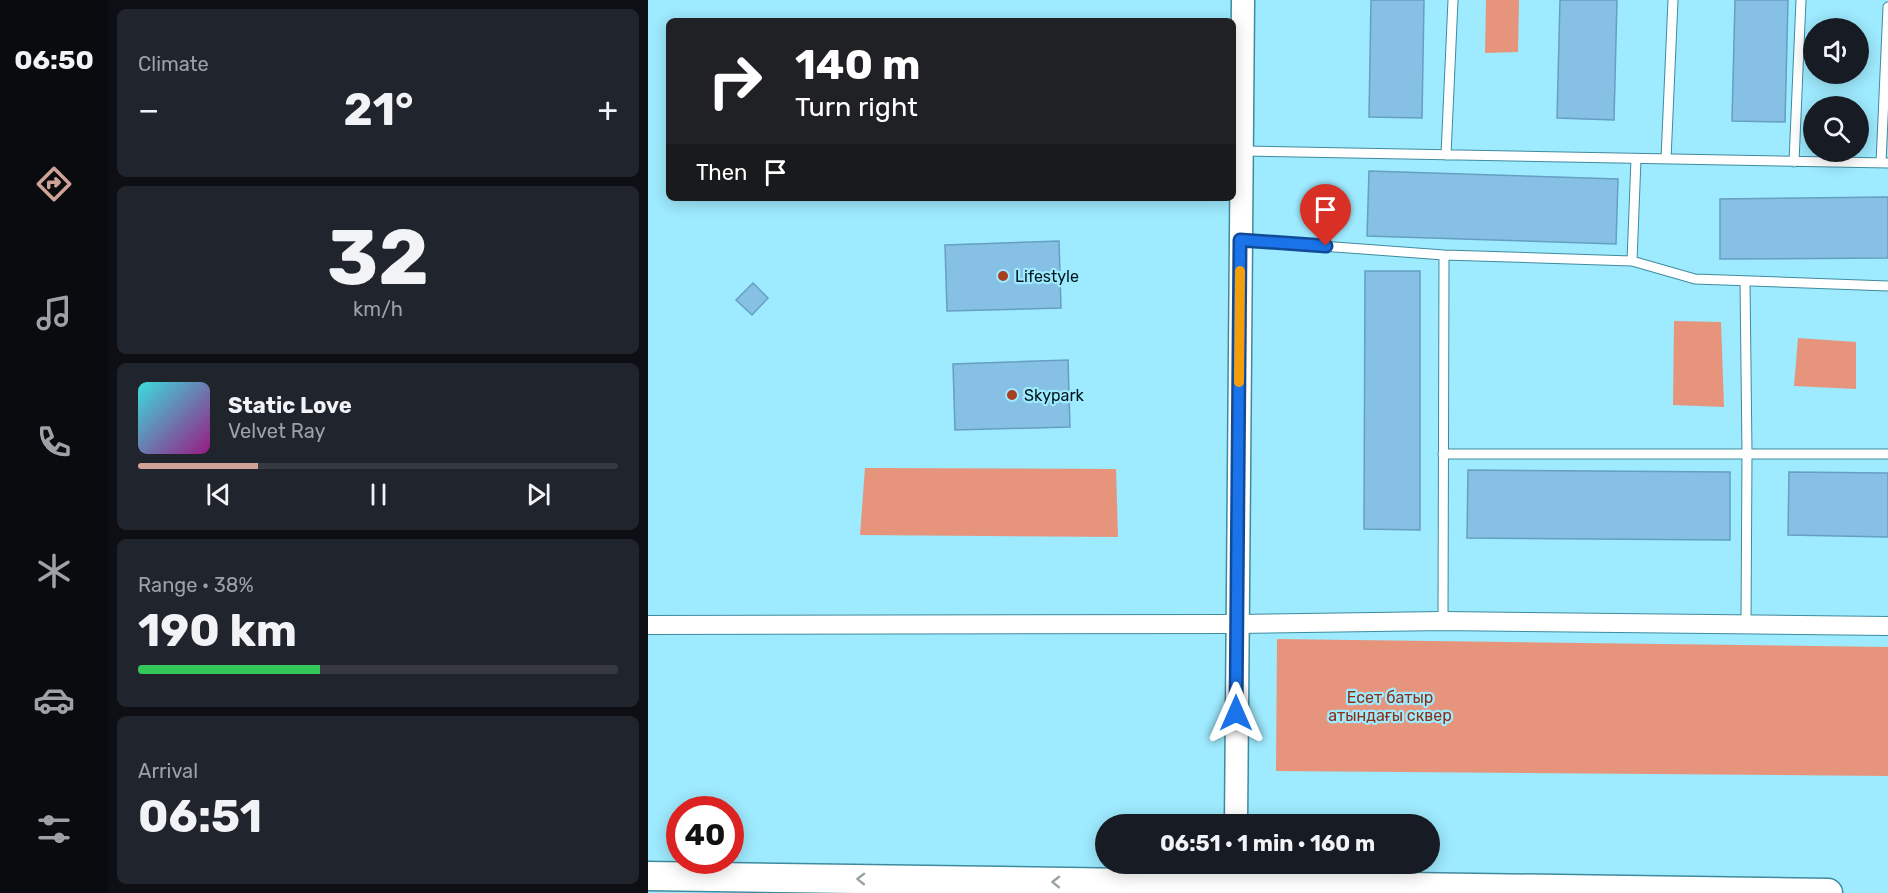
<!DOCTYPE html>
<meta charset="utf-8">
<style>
body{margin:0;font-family:Rubik,sans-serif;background:#20242c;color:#f1f3f6;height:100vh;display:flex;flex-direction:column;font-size:22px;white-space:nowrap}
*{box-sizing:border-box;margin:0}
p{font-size:20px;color:#9ea1a6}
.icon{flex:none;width:33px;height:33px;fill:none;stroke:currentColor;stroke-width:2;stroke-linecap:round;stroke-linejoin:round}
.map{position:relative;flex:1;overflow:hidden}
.drawer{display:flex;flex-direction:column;gap:9px;padding:9px;background:#0d0f14;width:540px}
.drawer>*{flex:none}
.guide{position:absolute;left:18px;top:18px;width:570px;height:183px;border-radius:9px;box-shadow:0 3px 15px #0003;background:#202124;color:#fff;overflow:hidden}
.tools{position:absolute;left:1155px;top:18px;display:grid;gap:12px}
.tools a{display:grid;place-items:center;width:66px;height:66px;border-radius:50%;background:#171b24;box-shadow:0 3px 15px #0003;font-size:30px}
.speed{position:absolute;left:18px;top:796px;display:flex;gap:12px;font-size:30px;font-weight:700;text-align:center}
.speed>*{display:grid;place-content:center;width:78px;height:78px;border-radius:50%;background:#171b24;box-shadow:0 3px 15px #0003;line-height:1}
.speed .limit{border:9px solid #d22;background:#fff;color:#111}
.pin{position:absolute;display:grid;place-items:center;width:51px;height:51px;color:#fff;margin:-62px -26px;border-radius:50% 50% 50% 0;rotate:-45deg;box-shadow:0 0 6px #0007}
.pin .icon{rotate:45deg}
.me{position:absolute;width:66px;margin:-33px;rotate:0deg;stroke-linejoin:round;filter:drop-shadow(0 0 4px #0008)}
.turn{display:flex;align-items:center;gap:21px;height:126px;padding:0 30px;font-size:27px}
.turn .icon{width:78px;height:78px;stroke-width:2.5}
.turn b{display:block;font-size:42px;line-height:51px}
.then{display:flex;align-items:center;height:57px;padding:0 30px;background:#0003;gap:12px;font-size:22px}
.big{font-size:45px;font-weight:700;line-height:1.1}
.drawer .widget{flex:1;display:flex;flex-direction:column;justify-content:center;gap:9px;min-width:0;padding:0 21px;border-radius:9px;background:#20242c}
.drawer .dial{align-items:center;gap:0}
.dial b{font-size:78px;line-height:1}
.song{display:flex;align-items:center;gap:18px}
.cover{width:72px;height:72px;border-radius:9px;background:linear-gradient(135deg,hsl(180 70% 55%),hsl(310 70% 35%))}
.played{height:6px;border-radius:3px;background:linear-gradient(90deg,#d0a297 25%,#363941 25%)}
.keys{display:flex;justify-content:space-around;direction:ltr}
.heat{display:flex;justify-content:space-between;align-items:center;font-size:33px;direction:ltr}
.charge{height:9px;border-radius:4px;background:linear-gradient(90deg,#34c759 38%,#363941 0)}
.trip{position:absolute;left:447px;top:814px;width:345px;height:60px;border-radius:30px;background:#171b24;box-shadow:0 3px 15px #0003;font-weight:700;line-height:60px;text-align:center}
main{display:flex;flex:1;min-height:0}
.tab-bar{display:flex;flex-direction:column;width:108px;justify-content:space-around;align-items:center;background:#090b0e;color:#9ea1a6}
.tab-bar .icon{width:42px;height:42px}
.tab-bar .selected{color:#d0a297}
.tab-bar b{font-size:27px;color:#f1f3f6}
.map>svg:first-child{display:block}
.green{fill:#e7947d}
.building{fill:#86c0e4;stroke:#659fc2;stroke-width:1.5}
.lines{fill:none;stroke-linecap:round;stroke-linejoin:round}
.service-casing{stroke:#3f8b9e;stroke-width:11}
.minor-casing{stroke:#3f8b9e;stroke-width:20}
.tertiary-casing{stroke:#3f8b9e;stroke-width:25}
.primary-casing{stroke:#3f8b9e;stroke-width:31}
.service{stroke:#fff;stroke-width:9}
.minor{stroke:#fff;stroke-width:18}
.tertiary{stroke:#fff;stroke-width:22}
.primary{stroke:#fff;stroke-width:28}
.oneway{stroke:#99a2a4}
.route-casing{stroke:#114b97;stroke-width:15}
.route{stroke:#1a73e8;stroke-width:10}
.slow{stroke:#f59e0b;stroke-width:10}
.poi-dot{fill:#a83f22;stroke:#9eeafe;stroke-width:2}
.labels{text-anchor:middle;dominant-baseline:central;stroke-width:4.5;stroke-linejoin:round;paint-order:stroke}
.poi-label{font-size:16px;fill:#00161c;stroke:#9eeafe;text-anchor:start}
.park-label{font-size:16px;fill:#8e2f13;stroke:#9eeafe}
</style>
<main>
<nav class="tab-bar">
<b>06:50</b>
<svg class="icon selected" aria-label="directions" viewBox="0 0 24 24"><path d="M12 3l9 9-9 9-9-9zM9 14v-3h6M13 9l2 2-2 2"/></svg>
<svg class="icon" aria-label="music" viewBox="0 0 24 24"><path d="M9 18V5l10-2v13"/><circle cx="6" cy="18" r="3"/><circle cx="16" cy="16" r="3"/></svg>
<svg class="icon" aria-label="phone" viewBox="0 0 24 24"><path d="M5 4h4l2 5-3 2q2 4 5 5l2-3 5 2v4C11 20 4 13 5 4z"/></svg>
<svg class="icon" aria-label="climate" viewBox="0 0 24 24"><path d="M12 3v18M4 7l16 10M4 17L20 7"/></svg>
<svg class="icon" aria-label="car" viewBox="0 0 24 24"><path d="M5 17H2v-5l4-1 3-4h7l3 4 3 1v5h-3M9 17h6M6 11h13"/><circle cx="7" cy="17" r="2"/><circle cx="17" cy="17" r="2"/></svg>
<svg class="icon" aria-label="filters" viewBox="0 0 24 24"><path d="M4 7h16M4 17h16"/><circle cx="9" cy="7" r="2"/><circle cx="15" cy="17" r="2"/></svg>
</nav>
<section class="drawer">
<div class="widget"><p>Climate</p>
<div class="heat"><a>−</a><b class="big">21°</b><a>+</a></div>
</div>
<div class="widget dial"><b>32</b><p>km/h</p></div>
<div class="widget">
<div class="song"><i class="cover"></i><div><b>Static Love</b><p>Velvet Ray</p></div></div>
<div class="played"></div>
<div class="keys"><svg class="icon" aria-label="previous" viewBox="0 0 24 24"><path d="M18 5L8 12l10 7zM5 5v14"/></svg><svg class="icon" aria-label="pause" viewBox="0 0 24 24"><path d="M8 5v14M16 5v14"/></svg><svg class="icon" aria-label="next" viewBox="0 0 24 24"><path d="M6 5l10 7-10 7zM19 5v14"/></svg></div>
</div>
<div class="widget"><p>Range · 38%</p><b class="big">190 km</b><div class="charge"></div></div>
<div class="widget"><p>Arrival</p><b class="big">06:51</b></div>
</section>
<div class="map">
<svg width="1240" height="893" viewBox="0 0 1240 893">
<rect width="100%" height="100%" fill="#9eeafe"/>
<path class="green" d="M838 0H871L870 52 837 53Z
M1026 321 1073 322 1076 407 1025 405Z
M1150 338 1208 342V389L1146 386Z
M217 468 468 469 470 537 212 535Z
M629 639 1240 647V776L628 771Z"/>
<path class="building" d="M723 0H776L774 118 721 117Z
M912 0H969L966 120 909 118Z
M1087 0H1140L1137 122 1084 121Z
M721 171 970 179 968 244 719 236Z
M1240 197V258L1072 259V199Z
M411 241 413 308 299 311 297 245Z
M717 271H772V530L716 529Z
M105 283 120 298 104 315 88 300Z
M420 360 422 427 307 430 305 364Z
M820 470 1082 472V540L819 538Z
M1141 472 1240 473V537L1140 535Z"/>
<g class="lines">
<defs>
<path id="service" d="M595 151 1240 163
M798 155 805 0
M1018 159 1025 0
M1146 162 1153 0
M1233 163 1240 7
M592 240 796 255 984 261 1047 279 1240 286
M984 261 988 159
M1097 282 1099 453 1098 625
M795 454H1240
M795 621 796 255"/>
<path id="minor" d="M0 625 588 624 795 621 1240 626"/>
<path id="tertiary" d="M588 825 595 0
M587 893 588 864"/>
<path id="primary" d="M0 876 1180 893"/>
</defs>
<use href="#service" class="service-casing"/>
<use href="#minor" class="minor-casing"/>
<use href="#tertiary" class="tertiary-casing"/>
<use href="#primary" class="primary-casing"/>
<use href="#service" class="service"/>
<use href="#minor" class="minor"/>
<use href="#tertiary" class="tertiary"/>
<use href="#primary" class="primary"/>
</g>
<defs><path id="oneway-chevron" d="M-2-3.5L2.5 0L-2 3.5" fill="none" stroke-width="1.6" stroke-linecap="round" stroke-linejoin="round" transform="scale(1.5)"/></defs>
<g class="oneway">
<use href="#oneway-chevron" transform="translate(213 879) rotate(-179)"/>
<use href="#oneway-chevron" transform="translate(408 882) rotate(-179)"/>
</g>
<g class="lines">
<defs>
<path id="route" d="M588 713 592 240 678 246"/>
</defs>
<use href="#route" class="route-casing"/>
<use href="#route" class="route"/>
<path class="slow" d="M591 382 592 271"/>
</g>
<g class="poi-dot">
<circle cx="355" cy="276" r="6"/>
<circle cx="364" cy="395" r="6"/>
</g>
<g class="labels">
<g class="poi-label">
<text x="367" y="276">Lifestyle</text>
<text x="376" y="395">Skypark</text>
</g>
<g class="park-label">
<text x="742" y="697">Есет батыр<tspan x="742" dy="18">атындағы сквер</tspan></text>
</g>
</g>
</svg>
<div class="tools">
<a><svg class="icon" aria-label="sound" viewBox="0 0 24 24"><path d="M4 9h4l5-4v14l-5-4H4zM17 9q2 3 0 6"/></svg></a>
<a><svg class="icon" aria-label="search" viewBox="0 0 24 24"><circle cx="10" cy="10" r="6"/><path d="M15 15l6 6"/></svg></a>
</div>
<div class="speed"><div class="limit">40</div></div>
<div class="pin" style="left:678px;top:246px;background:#d93025"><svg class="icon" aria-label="arrive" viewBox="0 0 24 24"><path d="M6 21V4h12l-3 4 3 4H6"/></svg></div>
<svg class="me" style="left:588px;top:713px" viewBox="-20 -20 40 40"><path d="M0-17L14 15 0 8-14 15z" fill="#1a73e8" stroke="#fff" stroke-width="4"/></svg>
<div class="trip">06:51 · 1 min · 160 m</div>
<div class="guide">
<div class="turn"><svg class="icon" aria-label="right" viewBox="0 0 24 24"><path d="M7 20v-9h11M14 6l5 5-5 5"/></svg><div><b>140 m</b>Turn right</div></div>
<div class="then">Then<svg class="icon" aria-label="arrive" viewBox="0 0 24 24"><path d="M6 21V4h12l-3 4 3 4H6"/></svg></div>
</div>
</div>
</main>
